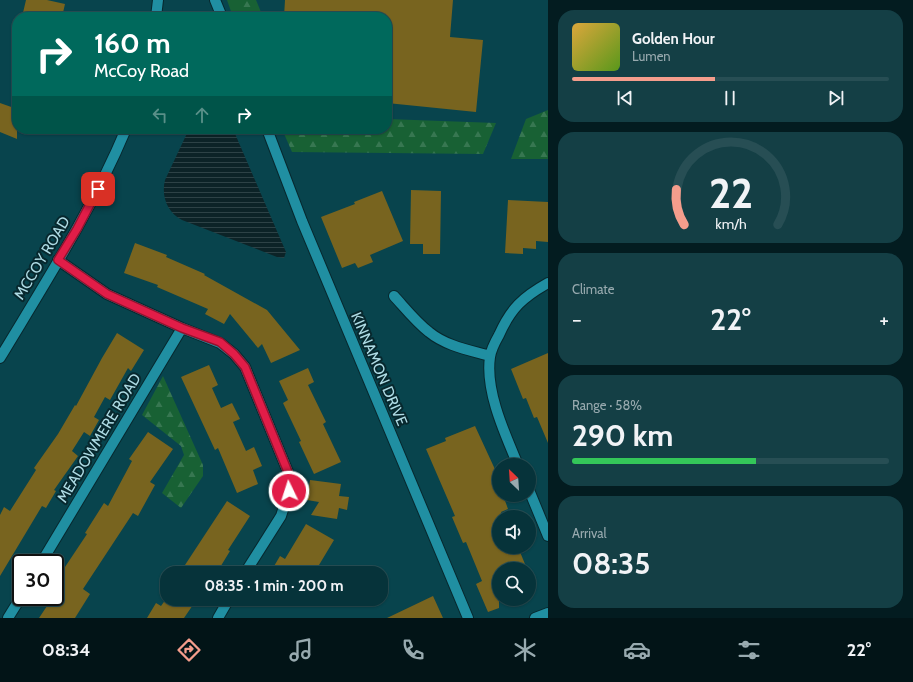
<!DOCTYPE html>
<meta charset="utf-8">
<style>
body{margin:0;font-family:Cabin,sans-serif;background:#143f45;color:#f1f3f6;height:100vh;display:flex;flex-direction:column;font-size:15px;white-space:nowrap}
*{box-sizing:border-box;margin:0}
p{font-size:13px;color:#98aaaf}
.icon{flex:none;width:22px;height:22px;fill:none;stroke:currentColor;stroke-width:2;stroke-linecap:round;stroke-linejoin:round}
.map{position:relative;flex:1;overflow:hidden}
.drawer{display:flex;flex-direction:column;gap:10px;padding:10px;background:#031c20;width:365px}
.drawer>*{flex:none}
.guide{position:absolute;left:12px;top:12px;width:380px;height:122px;border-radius:16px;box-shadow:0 1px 3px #0004,0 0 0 1px #274e54;background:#00695c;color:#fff;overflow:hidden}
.needle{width:26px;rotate:335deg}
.fabs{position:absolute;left:492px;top:458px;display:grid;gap:8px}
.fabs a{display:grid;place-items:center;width:44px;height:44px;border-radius:50%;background:#06333a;box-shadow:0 1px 3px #0004,0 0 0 1px #274e54;font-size:20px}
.speed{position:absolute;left:12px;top:554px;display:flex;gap:8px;font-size:20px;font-weight:700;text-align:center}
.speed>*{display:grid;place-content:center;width:52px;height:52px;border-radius:50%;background:#06333a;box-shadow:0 1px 3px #0004,0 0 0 1px #274e54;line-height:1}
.speed .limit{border:2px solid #111;border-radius:6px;background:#fff;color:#111}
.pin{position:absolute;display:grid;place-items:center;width:34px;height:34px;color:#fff;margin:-17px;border-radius:8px;box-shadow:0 2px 6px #0006}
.me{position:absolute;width:44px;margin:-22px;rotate:356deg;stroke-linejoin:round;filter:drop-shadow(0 0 3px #0008)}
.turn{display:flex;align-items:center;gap:14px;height:84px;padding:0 16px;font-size:18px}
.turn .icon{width:52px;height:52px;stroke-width:2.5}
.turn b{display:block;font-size:28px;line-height:34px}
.lanes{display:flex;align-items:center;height:38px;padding:0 16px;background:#0003;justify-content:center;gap:20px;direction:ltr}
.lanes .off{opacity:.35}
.big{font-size:30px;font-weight:800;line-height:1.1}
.drawer .widget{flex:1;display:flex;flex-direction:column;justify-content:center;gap:6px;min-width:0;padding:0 14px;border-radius:16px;background:#143f45}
.drawer .dial{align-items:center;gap:0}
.dial svg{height:104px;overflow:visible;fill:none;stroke:#274e54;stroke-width:7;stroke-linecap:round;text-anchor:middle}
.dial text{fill:#f1f3f6;stroke:none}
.song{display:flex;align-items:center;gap:12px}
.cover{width:48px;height:48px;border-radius:6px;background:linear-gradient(135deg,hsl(40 70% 55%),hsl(90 70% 35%))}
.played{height:4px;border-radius:2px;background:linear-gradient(90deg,#f49d8c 45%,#274e54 45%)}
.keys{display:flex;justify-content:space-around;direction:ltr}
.heat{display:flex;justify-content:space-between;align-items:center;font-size:22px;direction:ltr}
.charge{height:6px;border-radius:3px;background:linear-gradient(90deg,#34c759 58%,#274e54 0)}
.trip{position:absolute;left:160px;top:566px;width:228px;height:40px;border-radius:16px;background:#06333a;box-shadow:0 1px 3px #0004,0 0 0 1px #274e54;font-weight:800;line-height:40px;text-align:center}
.tab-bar{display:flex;height:64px;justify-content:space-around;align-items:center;background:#021417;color:#98aaaf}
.tab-bar .icon{width:28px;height:28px}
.tab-bar .selected{color:#f49d8c}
.tab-bar b{font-size:18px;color:#f1f3f6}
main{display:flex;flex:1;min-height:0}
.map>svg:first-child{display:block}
.forest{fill:url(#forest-firs)}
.water{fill:url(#water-rules)}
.building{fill:#78641f}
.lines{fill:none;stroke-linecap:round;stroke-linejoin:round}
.minor-casing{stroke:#07282e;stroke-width:12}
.secondary-casing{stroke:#07282e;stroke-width:12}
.minor{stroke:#208fa2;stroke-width:10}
.secondary{stroke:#208fa2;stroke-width:10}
.route-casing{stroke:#92132f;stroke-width:10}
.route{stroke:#e11d48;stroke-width:7}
.labels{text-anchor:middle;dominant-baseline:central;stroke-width:4;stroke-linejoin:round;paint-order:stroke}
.street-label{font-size:15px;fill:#aedbe4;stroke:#07282e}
</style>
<main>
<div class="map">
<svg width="548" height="618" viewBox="0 0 548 618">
<defs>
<pattern id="forest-firs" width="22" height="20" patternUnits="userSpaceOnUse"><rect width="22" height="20" fill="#186134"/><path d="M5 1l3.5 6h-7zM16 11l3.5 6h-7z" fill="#377751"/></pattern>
<pattern id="water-rules" width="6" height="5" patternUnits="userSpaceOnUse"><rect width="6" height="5" fill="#0c2327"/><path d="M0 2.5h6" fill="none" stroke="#2d4246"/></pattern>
</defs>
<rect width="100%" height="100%" fill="#08444d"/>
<path class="forest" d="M227 0H256L263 17H233Z
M548 110V159H511L526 119Z
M387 119 496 123 483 154 292 152 282 129H387Z
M163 376 203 465V476L181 508 162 493 184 455 181 446 142 415Z"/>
<path class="water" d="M189 129H233L286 252 284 258 277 257 182 220C167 212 161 196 165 180Z"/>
<path class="building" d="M26 0H47L65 4 62 17H22Z
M285 0H453L450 37 483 40 476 112 387 103V17H284Z
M0 103 17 109V139L0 132Z
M411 190 441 191 440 254H423V244H410Z
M382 191 403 241 370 255 373 262 358 268 355 263 342 268 321 217 355 204 354 202Z
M508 200 548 202V242L536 241V249L523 248V254L505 253Z
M135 243 167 255 166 257 205 274 204 275 267 310 300 350 271 363 262 344 258 348 230 314 224 324 205 314 208 309 157 287 158 285 124 273Z
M117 333 144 350 131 371 128 368 110 400 105 397 94 417 99 420 90 436 84 432 72 451 78 456 54 490 56 491 46 508 42 506 0 576V515L4 507 10 511 36 470 34 468 58 434 75 405 76 406 102 358Z
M548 353V443L537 417 534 418 526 398 523 399 511 369Z
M209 365 218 385 212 388 221 408 232 403 240 419 233 422 246 451 254 447 262 466 253 470 258 484 237 493 218 448 215 450 181 377Z
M308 368 314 382 308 385 326 422 323 424 341 462 314 474 299 442 301 441 283 403 288 400 279 381Z
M475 426 499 478V495H503L508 509 501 512 503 517H499V547H518L527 569H499V608L488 612 476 584 482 581 466 542 463 543 452 517 455 516 426 449 446 441 445 438Z
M148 432 173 449 150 482 155 485 138 516 133 513 83 589 90 594 75 618H39L53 597H55V582L87 534 85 533 104 503 108 506 132 461 129 459Z
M310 480 341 484 339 496 349 497 347 510 339 508 337 519 311 515 319 502 307 500Z
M227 501 250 516 228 550 230 551 219 569 213 565 208 573H184L189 567 185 565Z
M306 524 334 540 316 570 310 566 305 573H270L280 556 285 559Z
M433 596 443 618H387Z
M166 599H197L184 618H147L156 603 161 606Z"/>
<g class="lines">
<defs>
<path id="minor" d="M215 0 222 17
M267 129 302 221 468 618
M58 260 107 294 182 328 220 343 234 354 245 367 288 472 289 491 281 516 245 573
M394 296C405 308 416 322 429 332 446 346 469 350 490 356
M518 465C505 434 485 391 490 357 491 350 495 342 499 335 511 308 523 297 548 283
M529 490 548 536
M41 563 182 328
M8 618 21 597
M218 618 229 599
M535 618 548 613"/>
<path id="secondary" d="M156 17 158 0
M0 358C45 283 92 210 126 129"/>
</defs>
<use href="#minor" class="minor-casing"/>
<use href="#secondary" class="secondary-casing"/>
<use href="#minor" class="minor"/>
<use href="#secondary" class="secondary"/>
</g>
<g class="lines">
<defs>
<path id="route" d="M98 189 77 229 58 260 107 294 182 328 220 342 234 354 245 367 288 472 289 491"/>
</defs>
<use href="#route" class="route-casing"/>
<use href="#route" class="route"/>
</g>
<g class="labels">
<g class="street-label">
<text transform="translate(42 258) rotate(-59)">MCCOY ROAD</text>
<text transform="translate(379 369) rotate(67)">KINNAMON DRIVE</text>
<text transform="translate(99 438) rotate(-59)">MEADOWMERE ROAD</text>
</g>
</g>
</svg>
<div class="fabs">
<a><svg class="needle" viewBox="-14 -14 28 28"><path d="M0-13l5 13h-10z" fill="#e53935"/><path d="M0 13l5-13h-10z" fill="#98aaaf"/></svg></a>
<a><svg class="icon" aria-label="sound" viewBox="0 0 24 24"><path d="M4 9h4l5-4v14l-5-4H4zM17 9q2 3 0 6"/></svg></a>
<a><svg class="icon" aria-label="search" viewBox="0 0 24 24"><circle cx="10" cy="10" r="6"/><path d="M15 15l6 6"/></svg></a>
</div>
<div class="speed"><div class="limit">30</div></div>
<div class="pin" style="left:98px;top:189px;background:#d93025"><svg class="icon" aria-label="arrive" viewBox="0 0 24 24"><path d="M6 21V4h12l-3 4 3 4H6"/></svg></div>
<svg class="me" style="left:289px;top:491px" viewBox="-20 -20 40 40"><circle r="17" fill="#e11d48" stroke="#fff" stroke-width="3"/><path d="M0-11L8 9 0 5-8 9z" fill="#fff"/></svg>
<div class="trip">08:35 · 1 min · 200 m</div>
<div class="guide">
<div class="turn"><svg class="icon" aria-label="right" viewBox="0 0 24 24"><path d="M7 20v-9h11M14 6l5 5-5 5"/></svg><div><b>160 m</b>McCoy Road</div></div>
<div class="lanes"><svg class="icon off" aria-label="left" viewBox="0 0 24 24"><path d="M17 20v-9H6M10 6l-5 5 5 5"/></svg><svg class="icon off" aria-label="ahead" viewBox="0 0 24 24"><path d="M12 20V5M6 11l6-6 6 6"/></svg><svg class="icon" aria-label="right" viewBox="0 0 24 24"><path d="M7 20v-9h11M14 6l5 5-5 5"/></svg></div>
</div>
</div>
<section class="drawer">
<div class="widget">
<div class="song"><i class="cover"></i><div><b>Golden Hour</b><p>Lumen</p></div></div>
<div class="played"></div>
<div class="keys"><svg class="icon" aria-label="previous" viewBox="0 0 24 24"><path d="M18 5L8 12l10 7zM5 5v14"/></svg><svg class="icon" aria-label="pause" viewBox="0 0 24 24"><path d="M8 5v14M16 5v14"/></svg><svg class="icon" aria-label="next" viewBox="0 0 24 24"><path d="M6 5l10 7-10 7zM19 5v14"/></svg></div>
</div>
<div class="widget dial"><svg viewBox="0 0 100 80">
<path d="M14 69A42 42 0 1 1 86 69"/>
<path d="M14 69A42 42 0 0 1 8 42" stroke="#f49d8c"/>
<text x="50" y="56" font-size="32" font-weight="700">22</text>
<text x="50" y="72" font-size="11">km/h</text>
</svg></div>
<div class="widget"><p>Climate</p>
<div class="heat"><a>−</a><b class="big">22°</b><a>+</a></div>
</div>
<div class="widget"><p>Range · 58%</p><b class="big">290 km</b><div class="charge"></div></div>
<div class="widget"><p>Arrival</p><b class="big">08:35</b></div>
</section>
</main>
<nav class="tab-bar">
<b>08:34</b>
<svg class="icon selected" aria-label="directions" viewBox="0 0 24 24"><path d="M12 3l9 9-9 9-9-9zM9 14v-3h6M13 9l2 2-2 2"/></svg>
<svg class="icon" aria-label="music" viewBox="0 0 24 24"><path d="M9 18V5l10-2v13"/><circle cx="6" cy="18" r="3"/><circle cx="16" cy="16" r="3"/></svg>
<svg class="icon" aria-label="phone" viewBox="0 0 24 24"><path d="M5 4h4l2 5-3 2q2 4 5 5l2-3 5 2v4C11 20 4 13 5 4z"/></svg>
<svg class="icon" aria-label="climate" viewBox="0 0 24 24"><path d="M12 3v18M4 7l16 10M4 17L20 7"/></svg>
<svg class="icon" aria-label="car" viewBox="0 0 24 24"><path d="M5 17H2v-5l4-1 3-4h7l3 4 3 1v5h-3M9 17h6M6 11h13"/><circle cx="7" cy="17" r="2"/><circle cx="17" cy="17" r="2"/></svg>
<svg class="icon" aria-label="filters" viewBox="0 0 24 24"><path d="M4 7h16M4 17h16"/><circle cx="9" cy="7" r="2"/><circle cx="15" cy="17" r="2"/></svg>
<b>22°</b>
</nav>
